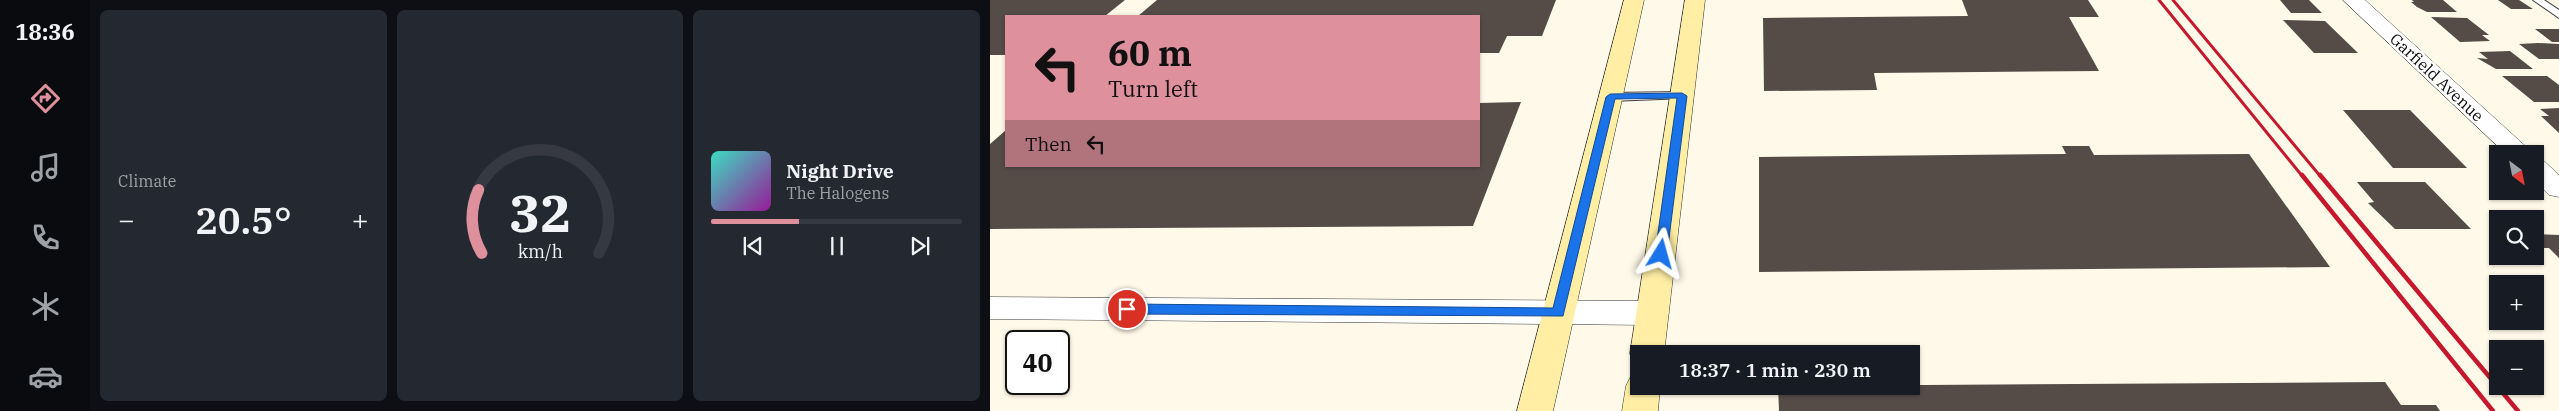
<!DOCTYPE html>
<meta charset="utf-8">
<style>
:root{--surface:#171b24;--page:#242831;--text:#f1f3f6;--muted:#9ea1a6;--line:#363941;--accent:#de909c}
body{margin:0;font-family:"IBM Plex Serif",serif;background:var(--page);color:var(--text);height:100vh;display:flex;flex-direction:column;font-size:19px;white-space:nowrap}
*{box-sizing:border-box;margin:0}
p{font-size:16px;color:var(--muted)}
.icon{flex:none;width:28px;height:28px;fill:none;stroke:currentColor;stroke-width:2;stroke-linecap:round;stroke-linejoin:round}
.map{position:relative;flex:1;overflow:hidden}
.drawer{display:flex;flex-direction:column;gap:10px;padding:10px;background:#0d0f14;width:900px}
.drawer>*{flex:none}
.guide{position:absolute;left:15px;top:15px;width:475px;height:152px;border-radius:0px;box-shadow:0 1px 4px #0004;background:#de909c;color:#111;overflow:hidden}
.needle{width:32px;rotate:148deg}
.buttons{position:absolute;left:1499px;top:145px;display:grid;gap:10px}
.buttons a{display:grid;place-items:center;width:55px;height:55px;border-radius:0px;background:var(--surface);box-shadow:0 1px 4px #0004;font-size:25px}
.speed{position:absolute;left:15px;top:330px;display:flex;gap:10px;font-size:25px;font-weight:700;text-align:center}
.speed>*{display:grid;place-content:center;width:65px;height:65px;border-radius:50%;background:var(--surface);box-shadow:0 1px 4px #0004;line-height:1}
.speed .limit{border:2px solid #111;border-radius:8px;background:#fff;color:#111}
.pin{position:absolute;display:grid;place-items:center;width:42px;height:42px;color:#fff;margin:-21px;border:2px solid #fff;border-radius:50%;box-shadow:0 1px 5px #0007}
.me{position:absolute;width:55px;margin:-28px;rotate:8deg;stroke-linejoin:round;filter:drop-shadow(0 0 4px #0008)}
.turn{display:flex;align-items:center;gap:18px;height:105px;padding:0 20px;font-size:22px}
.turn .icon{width:65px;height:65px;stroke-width:2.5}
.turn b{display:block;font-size:35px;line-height:42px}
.then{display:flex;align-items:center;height:48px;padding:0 20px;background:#0003;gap:10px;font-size:19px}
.big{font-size:38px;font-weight:600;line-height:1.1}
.drawer .tile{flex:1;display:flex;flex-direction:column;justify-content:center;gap:8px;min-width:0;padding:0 18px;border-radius:8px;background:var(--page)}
.drawer .dial{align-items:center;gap:0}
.dial svg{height:130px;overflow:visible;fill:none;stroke:var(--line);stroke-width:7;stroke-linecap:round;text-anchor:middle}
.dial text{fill:var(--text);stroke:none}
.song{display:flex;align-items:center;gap:15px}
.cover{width:60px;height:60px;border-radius:8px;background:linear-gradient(135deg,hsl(170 70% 55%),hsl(300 70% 35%))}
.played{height:5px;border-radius:2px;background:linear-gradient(90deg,var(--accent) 35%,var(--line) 35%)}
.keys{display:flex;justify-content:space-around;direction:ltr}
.heat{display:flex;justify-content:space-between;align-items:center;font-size:28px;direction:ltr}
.drawer .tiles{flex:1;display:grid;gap:10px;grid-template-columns:repeat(3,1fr)}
.trip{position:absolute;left:640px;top:345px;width:290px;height:50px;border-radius:0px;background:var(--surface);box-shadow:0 1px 4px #0004;font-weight:600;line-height:50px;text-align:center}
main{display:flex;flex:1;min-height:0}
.tab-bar{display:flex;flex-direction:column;width:90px;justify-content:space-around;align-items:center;background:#090b0e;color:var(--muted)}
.tab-bar .icon{width:35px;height:35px}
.tab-bar .on{color:var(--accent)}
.tab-bar b{font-size:22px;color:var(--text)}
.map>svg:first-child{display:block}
.building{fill:#554b47}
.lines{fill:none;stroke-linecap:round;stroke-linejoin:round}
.lane-casing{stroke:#3e3e3e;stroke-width:2}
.street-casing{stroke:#3e3e3e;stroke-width:1}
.secondary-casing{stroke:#2d2d2d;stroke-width:1}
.lane{fill:#fff;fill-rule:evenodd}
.street{fill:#fff;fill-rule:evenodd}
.secondary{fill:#ffeea4;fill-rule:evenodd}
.rail-far1{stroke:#c6182d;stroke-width:3}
.rail{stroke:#c6182d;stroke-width:4.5}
.route{fill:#1a73e8;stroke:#114b97}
.labels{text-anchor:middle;stroke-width:5;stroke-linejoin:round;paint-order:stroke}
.street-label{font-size:16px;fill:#0b0b0b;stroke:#fff}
</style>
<main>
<nav class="tab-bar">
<b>18:36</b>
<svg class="icon on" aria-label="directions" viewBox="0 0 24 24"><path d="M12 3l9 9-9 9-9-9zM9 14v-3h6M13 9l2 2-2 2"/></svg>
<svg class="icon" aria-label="music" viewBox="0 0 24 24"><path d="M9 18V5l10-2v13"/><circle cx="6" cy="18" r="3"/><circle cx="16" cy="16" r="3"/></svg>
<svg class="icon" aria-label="phone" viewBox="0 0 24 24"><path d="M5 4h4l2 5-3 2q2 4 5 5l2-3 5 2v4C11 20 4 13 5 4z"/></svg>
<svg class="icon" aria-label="climate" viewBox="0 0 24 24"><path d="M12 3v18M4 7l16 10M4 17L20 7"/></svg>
<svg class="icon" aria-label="car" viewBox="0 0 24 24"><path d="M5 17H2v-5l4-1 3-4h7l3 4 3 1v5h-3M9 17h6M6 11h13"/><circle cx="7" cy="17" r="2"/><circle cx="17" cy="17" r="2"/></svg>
</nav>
<section class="drawer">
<div class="tiles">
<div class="tile"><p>Climate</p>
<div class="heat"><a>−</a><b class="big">20.5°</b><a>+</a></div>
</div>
<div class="tile dial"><svg viewBox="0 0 100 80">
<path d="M14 69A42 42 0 1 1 86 69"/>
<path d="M14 69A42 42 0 0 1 12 30" stroke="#de909c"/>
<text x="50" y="56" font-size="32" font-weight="700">32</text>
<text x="50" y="72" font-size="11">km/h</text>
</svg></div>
<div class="tile">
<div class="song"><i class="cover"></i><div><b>Night Drive</b><p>The Halogens</p></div></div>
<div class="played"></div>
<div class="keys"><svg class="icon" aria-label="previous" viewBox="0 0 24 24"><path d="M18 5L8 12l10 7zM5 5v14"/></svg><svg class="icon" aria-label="pause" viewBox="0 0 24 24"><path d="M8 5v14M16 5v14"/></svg><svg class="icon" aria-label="next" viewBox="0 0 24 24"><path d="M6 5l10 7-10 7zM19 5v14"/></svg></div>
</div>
</div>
</section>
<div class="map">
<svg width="1569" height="411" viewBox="0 0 1569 411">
<rect width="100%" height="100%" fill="#fff9e9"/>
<path class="building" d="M0,0H135L115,16H16V55H0Z
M167,0H566L552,36H517L509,53H489V16H148Z
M972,0H1098L1109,17H1079L1109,71L884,73L887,90L774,91L773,18L978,16Z
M1290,0H1319L1332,13H1301Z
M1422,0H1453L1467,12H1437L1427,7L1421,2H1424Z
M1508,0H1529L1543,9H1521Z
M1441,17L1477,18L1499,35H1492L1500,41L1470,42Z
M1293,20L1335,21L1368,53H1324Z
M1545,29H1569V42H1562Z
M1548,43L1569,44V59H1549L1529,44Z
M1520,51L1543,69H1506L1487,58L1498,59L1489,52Z
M1512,76H1557L1569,85V102H1544Z
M531,102L483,226L0,229V144L16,130V166H489V103Z
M1569,108V133L1551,116H1559L1550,109Z
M1353,110H1420L1477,168H1403Z
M1072,146H1099L1104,155L1259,154L1340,267L769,272V157L1076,154Z
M1367,182H1435L1481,229H1405L1378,203L1384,202Z
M1545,234L1569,235V258L1559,248H1545Z
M1395,382L1411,405H1446L1450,411H789L788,386Z"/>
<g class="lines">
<defs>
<path id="lane" d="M1543,0H1554L1569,10V18Z
M692,92L698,96L696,98L620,101L614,97L620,93Z"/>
<path id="street" d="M1353,0H1375L1544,154H1516Z
M1545,159L1554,161L1569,175V197L1559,195L1545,181Z
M0,297L663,301L674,305L679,313L674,321L663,325L0,319Z"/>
<path id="secondary" d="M634,0H654L563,411H527Z
M695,0H715L674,354H649V364L645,363L640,354Z
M649,374V386H670L668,411H632L636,386L641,376Z"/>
</defs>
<use href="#lane" class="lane-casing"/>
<use href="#street" class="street-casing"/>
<use href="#secondary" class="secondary-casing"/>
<use href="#lane" class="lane"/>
<use href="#street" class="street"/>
<use href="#secondary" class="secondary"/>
<path class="rail-far1" d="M1169,0L1313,177
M1183,0L1331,177"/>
<path class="rail" d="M1312,175L1503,411
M1330,175L1528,411"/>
</g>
<path class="route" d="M692,93L697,96L677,254L671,258L665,254L687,98L625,99L573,316L137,314L131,309L137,304L563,308L616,97L620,94Z"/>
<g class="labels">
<g class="street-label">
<text transform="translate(1447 77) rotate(43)" y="6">Garfield Avenue</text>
</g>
</g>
</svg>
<div class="buttons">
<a><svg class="needle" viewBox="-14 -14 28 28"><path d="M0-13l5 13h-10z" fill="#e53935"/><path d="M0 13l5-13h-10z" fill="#9ea1a6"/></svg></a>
<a><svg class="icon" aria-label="search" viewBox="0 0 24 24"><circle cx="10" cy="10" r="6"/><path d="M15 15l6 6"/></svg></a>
<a>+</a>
<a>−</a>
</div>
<div class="speed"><div class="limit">40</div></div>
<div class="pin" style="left:137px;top:309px;background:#d93025"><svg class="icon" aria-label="arrive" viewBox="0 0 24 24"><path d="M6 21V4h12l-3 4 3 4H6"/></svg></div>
<svg class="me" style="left:671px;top:254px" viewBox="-20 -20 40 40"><path d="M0-17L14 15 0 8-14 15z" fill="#1a73e8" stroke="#fff" stroke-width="4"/></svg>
<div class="trip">18:37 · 1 min · 230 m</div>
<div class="guide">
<div class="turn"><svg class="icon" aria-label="left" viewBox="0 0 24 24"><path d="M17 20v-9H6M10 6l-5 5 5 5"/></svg><div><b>60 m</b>Turn left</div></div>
<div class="then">Then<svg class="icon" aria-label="left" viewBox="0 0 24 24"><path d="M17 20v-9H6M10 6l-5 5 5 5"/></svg></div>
</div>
</div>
</main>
